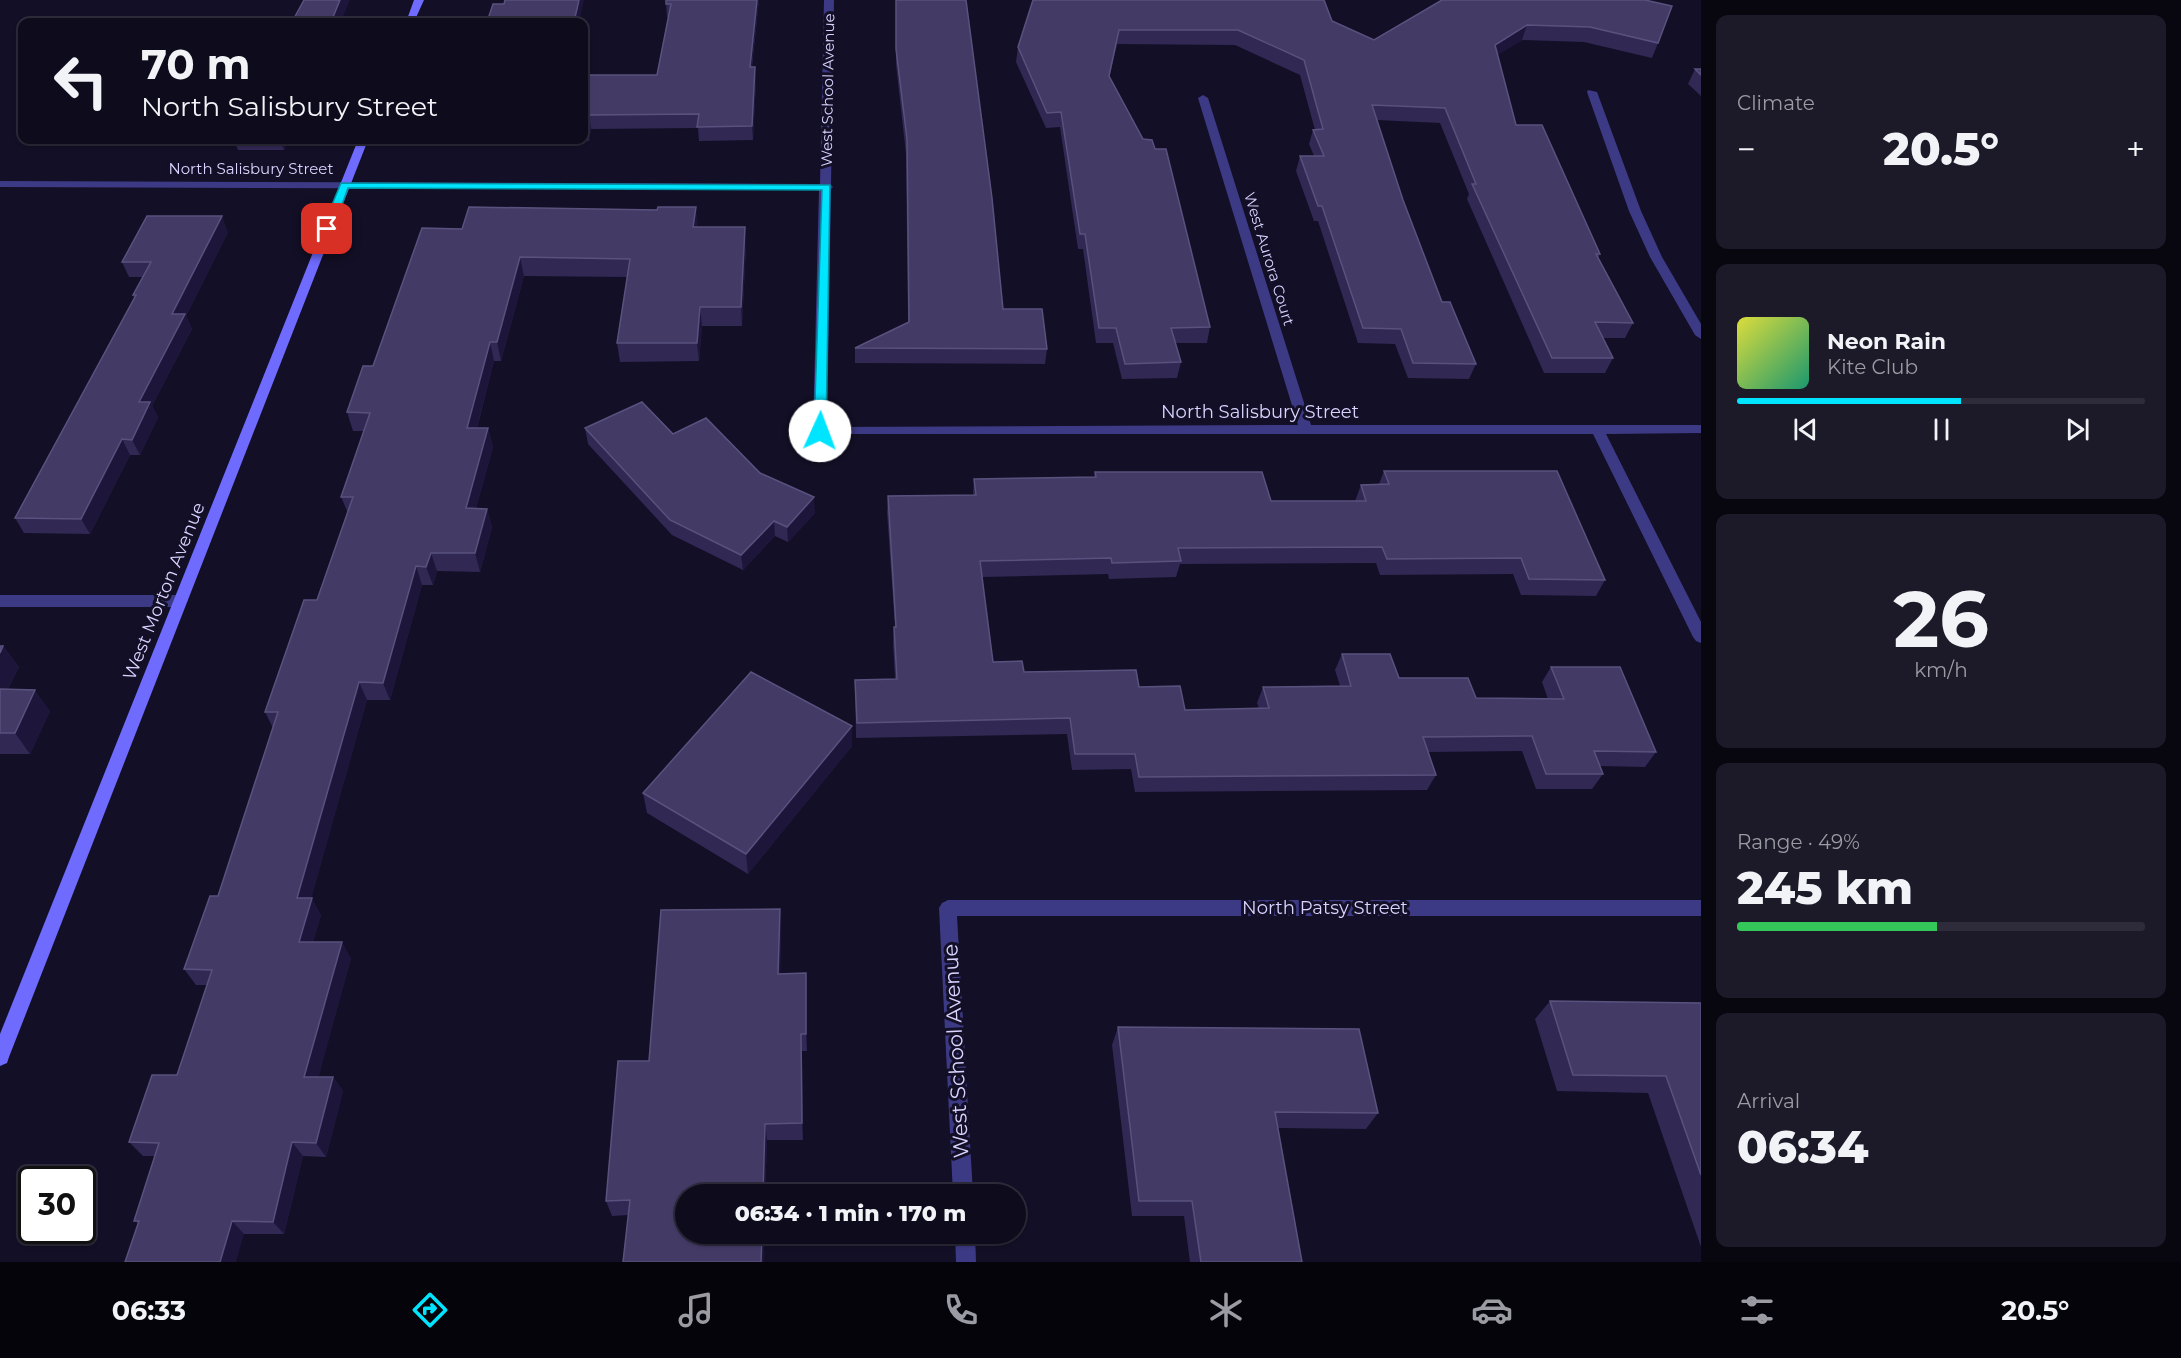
<!DOCTYPE html>
<meta charset="utf-8">
<style>
:root{--surface:#0e0b1c;--page:#1c1929;--text:#f1f3f6;--muted:#9b9ba3;--line:#2e2b3b;--accent:#00e5ff}
body{margin:0;font-family:Montserrat,sans-serif;background:var(--page);color:var(--text);height:100vh;display:flex;flex-direction:column;font-size:22px;white-space:nowrap}
*{box-sizing:border-box;margin:0}
p{font-size:20px;color:var(--muted)}
.icon{flex:none;width:33px;height:33px;fill:none;stroke:currentColor;stroke-width:2;stroke-linecap:round;stroke-linejoin:round}
.map{position:relative;flex:1;overflow:hidden}
.side{display:flex;flex-direction:column;gap:15px;padding:15px;background:#08060f;width:480px}
.side>*{flex:none}
.guide{position:absolute;left:18px;top:18px;width:570px;height:126px;border-radius:12px;box-shadow:0 2px 4px #0004,0 0 0 2px var(--line);background:#0e0b1c;color:var(--text);overflow:hidden}
.speed{position:absolute;left:18px;top:1166px;display:flex;gap:12px;font-size:30px;font-weight:700;text-align:center}
.speed>*{display:grid;place-content:center;width:78px;height:78px;border-radius:50%;background:var(--surface);box-shadow:0 2px 4px #0004,0 0 0 2px var(--line);line-height:1}
.speed .limit{border:3px solid #111;border-radius:9px;background:#fff;color:#111}
.pin{position:absolute;display:grid;place-items:center;width:51px;height:51px;color:#fff;margin:-26px;border-radius:12px;box-shadow:0 3px 9px #0006}
.me{position:absolute;width:66px;margin:-33px;rotate:2deg;stroke-linejoin:round;filter:drop-shadow(0 0 4px #0008)}
.turn{display:flex;align-items:center;gap:21px;height:126px;padding:0 24px;font-size:27px}
.turn .icon{width:78px;height:78px;stroke-width:2.5}
.turn b{display:block;font-size:42px;line-height:51px}
.big{font-size:45px;font-weight:800;line-height:1.1}
.side .tile{flex:1;display:flex;flex-direction:column;justify-content:center;gap:9px;min-width:0;padding:0 21px;border-radius:12px;background:var(--page)}
.side .dial{align-items:center;gap:0}
.dial b{font-size:78px;line-height:1}
.song{display:flex;align-items:center;gap:18px}
.cover{width:72px;height:72px;border-radius:9px;background:linear-gradient(135deg,hsl(60 70% 55%),hsl(160 70% 35%))}
.played{height:6px;border-radius:3px;background:linear-gradient(90deg,var(--accent) 55%,var(--line) 55%)}
.keys{display:flex;justify-content:space-around;direction:ltr}
.heat{display:flex;justify-content:space-between;align-items:center;font-size:33px;direction:ltr}
.charge{height:9px;border-radius:4px;background:linear-gradient(90deg,#34c759 49%,var(--line) 0)}
.trip{position:absolute;left:675px;top:1184px;width:351px;height:60px;border-radius:30px;background:var(--surface);box-shadow:0 2px 4px #0004,0 0 0 2px var(--line);font-weight:800;line-height:60px;text-align:center}
.tab-bar{display:flex;height:96px;justify-content:space-around;align-items:center;background:#06040b;color:var(--muted)}
.tab-bar .icon{width:42px;height:42px}
.tab-bar .on{color:var(--accent)}
.tab-bar b{font-size:27px;color:var(--text)}
main{display:flex;flex:1;min-height:0}
.map>svg:first-child{display:block}
.lines{fill:none;stroke-linecap:round;stroke-linejoin:round}
.minor{fill:#3d3a85;fill-rule:evenodd}
.secondary{fill:#6f6bff;fill-rule:evenodd}
.wall{fill:#312854}
.shaded-wall{fill:#1d163a}
.building{fill:#433a66;stroke:#5a527e;stroke-width:1.5}
.route{fill:#00e5ff;stroke:#0095a6;stroke-width:1.5}
.labels{text-anchor:middle;stroke-width:6;stroke-linejoin:round;paint-order:stroke}
.far-street-label{font-size:15px;fill:#d9d4ff;stroke:#130f26}
.street-label{font-size:18px;fill:#d9d4ff;stroke:#130f26}
.near-street-label{font-size:21px;fill:#d9d4ff;stroke:#130f26}
</style>
<main>
<div class="map">
<svg width="1701" height="1262" viewBox="0 0 1701 1262">
<rect width="100%" height="100%" fill="#130f26"/>
<g class="lines">
<path class="minor" d="M824,0H834L831,185L833,187L831,189L827,427L1298,425L1198,98L1203,95L1208,98L1311,425H1701V433L1606,434L1701,622V643L1696,641L1693,637L1593,434H815L813,431L819,190L0,187V181L820,184Z
M1588,90L1597,92L1641,211L1662,257L1701,324V339L1695,335L1650,257L1629,211L1587,92Z
M0,595H181L188,601L181,607H0Z
M948,900H1701V916H957L973,1194H953L939,908L942,903Z
M955,1233H975L976,1262H956Z"/>
<path class="secondary" d="M414,0H424L414,22H406Z
M358,140H368L9,1057L7,1063L0,1066V1034Z"/>
</g>
<path class="wall" d="M666,0H759L752,67L756,81L753,140L699,141L698,128L591,129L589,141H502L501,140H584V75H657L668,17H667L666,4Z
M896,0L1003,309L1047,349L1045,364L855,363V348L908,322L906,154L896,64Z
M1033,0L1332,21L1374,40L1645,0L1658,43L1652,58L1584,42L1522,40L1497,55L1516,125L1600,254L1598,258L1633,323L1625,338H1603L1613,358L1605,373H1544L1467,199L1469,194L1440,123L1377,120L1403,200L1442,302L1476,364L1469,379L1408,378L1395,344L1358,343L1318,221H1314L1296,171L1300,156H1314L1309,144L1313,130H1315L1300,75L1235,45L1117,44L1109,77L1143,139L1155,149L1210,327L1207,343H1175L1181,362L1177,378L1122,379L1113,343H1096L1083,249H1078L1060,127L1046,128L1016,62L1018,47Z
M1695,69H1701V96L1688,84Z
M234,140H289L284,150H238Z
M698,226V227L746,246L742,326H702L699,361L620,362L617,343L627,277L524,276L501,361H494L477,428H488L493,447L476,508L487,509L492,527L480,572L437,571L433,585H422L390,700H367L311,898L321,915L313,942L351,958L318,1077H333L343,1091L326,1157L303,1156L284,1234H244L138,1223L134,1221L155,1156H143L129,1142L177,1075L207,985H196L184,969L218,896L273,728L265,712L317,600L348,513L341,497L364,431H353L347,412L373,366L462,229Z
M228,232L186,316L192,329L152,406L158,417L140,455H130L90,534L24,533L15,518L134,298L133,295L143,277H129L122,262Z
M585,428L673,434L760,473L815,513L788,542L775,536L743,570L672,535L588,444Z
M1384,471L1605,580L1596,596L1521,595L1513,574L1380,575L1376,563L1180,564L1176,577L1109,579L1108,574L982,577L993,662L1024,672L1139,687L1185,710L1259,708L1257,703L1263,687L1340,686L1335,670L1342,654L1399,678L1476,698L1548,699L1542,682L1551,667L1656,752L1645,767L1600,766L1603,774L1592,789H1536L1522,751L1428,752L1436,775L1427,790L1135,792L1131,769L1072,770L1067,734L856,738L855,680L895,679L893,643L894,627H895L887,512L888,496L973,495L974,479L1094,477L1095,472L1271,501H1355L1361,485L1379,484Z
M0,646H3L19,667L8,689L50,711L30,754H0Z
M852,726V746L748,874L647,813L643,793Z
M781,928L780,974L806,973L807,991V1051H802L803,1140H767L765,1194H686L628,1215L612,1216L606,1201L649,1061Z
M1550,1001L1701,1003V1247L1648,1093L1557,1091L1535,1019Z
M1118,1027L1378,1113L1366,1129L1278,1128L1302,1262H1190L1184,1216H1132L1112,1045Z"/>
<path class="shaded-wall" d="M340,0H350L341,22H331Z
M579,0H584L579,22H574Z
M757,0H759L750,81V67Z
M1527,25L1522,40L1490,60L1495,45Z
M1119,30L1117,44L1106,91L1109,76Z
M755,67L756,81L753,140L752,126Z
M589,115L591,129L589,141L586,126Z
M280,140H289L284,150Z
M696,207L698,226L695,246L693,227Z
M222,216L228,232L186,316L192,329L152,406L158,417L140,455L132,440L139,402L172,314Z
M745,227L746,246L742,326L741,307Z
M520,257L524,276L501,361L497,342Z
M700,307L702,326L699,361L697,343Z
M490,342L494,361L472,446L467,428Z
M488,428L493,447L471,527L466,508Z
M122,439L130,455L90,534L81,519Z
M814,497L815,513L788,542L787,527Z
M487,509L492,527L480,572L475,553Z
M774,521L775,536L743,570L741,555Z
M431,553L437,571L433,585L426,567Z
M416,566L422,585L390,700L383,683Z
M3,646L19,667L0,705V653Z
M359,682L367,700L307,914L297,898Z
M35,690L50,711L30,754L15,733Z
M852,726V746L748,874L746,854Z
M312,898L321,915L309,957L299,942Z
M780,909L781,928L780,992L778,974Z
M342,942L351,958L315,1091L304,1077Z
M806,973L807,991V1051L806,1034Z
M801,1034L802,1051L803,1140L802,1123Z
M333,1077L343,1091L326,1157L316,1143Z
M765,1124L767,1140L765,1194H763Z
M292,1142L303,1156L284,1234L273,1222Z
M232,1221L244,1234L236,1262H220Z
M762,1233H764V1262H761Z"/>
<path class="building" d="M304,0H340L331,22H292Z
M505,0H579L574,22H487L493,4H504Z
M666,0H757L750,67H755L752,126L697,127L699,114L589,115L586,126H584V75H657L671,4H666Z
M896,0H966L992,198L1003,309H1042L1047,349L855,348L909,322L907,139L896,49Z
M1033,0H1324L1332,21L1374,40L1442,0H1645L1672,6L1658,43L1590,27L1527,25L1495,45L1516,125H1542L1600,254H1596L1633,323L1595,322L1613,358H1552L1472,184H1476L1445,108L1372,105L1403,200L1442,302H1450L1476,364L1413,363L1401,329L1363,328L1322,206H1318L1300,156H1324L1313,130L1323,129L1304,60L1238,30H1119L1109,76L1143,139L1152,140L1155,149H1166L1210,327L1171,328L1181,362L1125,364L1116,328H1099L1085,234H1080L1061,112L1047,113L1018,47Z
M1695,69H1701V75Z
M469,207L657,210L658,207H696L693,227H745L741,307H700L697,343H617L630,259L520,257L497,342H490L467,428H488L466,508L487,509L475,553H431L426,567L416,566L383,683L359,682L297,898H312L299,942H342L304,1077H333L316,1143L292,1142L273,1222L232,1221L220,1262H125L139,1221H134L159,1143L129,1142L152,1075H177L212,970L184,969L210,896H218L278,712H265L304,600H317L353,497H341L370,413L347,412L363,366H373L422,228L462,229Z
M147,216H222L172,314H185L139,402H150L132,440L122,439L81,519L15,518L136,295H133L151,262H122Z
M642,402L673,434L706,418L760,473L814,497L787,527L774,521L741,555L670,520L585,428Z
M1384,471H1557L1605,580L1529,579L1521,558L1387,559L1382,547L1178,548L1181,561L1112,563L1111,558L980,561L993,662L1022,661L1024,672L1136,670L1139,687L1180,686L1185,710L1269,708L1263,687L1351,686L1342,654H1390L1399,678H1468L1476,698L1564,699L1551,667H1620L1656,752L1594,751L1603,774H1546L1532,736L1423,737L1436,775L1139,777L1135,754H1075L1070,718L857,723L855,680L897,679L894,627H896L888,496L976,495L974,479L1096,477L1095,472H1262L1271,501H1366L1361,485L1389,484Z
M0,646H3L0,653Z
M751,672L852,726L746,854L643,793Z
M0,689L35,690L15,733H0Z
M780,909L778,974L806,973V1034H801L802,1123L765,1124L763,1194H686V1233H762L761,1262H623L630,1200L606,1201L618,1061H649L661,910Z
M1550,1001L1701,1003V1175L1666,1076L1573,1075Z
M1118,1027L1359,1029L1378,1113L1275,1112L1302,1262H1201L1192,1201H1139Z"/>
<path class="route" d="M341,183L830,185L826,431L820,435L814,431L822,190L348,188L333,229L324,231L322,229Z"/>
<g class="labels">
<g class="far-street-label">
<text transform="translate(828 90) rotate(-89)" y="5">West School Avenue</text>
<text x="251" y="174">North Salisbury Street</text>
<text transform="translate(1269 259) rotate(73)" y="5">West Aurora Court</text>
</g>
<g class="street-label">
<text x="1260" y="418">North Salisbury Street</text>
<text transform="translate(164 591) rotate(-68)" y="6">West Morton Avenue</text>
<text x="1325" y="914">North Patsy Street</text>
</g>
<g class="near-street-label">
<text transform="translate(956 1051) rotate(-93)" y="7">West School Avenue</text>
</g>
</g>
</svg>
<div class="speed"><div class="limit">30</div></div>
<div class="pin" style="left:327px;top:229px;background:#d93025"><svg class="icon" aria-label="arrive" viewBox="0 0 24 24"><path d="M6 21V4h12l-3 4 3 4H6"/></svg></div>
<svg class="me" style="left:820px;top:431px" viewBox="-20 -20 40 40"><circle r="19" fill="#fff"/><path d="M0-13L10 11 0 6-10 11z" fill="#00e5ff"/></svg>
<div class="trip">06:34 · 1 min · 170 m</div>
<div class="guide">
<div class="turn"><svg class="icon" aria-label="left" viewBox="0 0 24 24"><path d="M17 20v-9H6M10 6l-5 5 5 5"/></svg><div><b>70 m</b>North Salisbury Street</div></div>
</div>
</div>
<section class="side">
<div class="tile"><p>Climate</p>
<div class="heat"><a>−</a><b class="big">20.5°</b><a>+</a></div>
</div>
<div class="tile">
<div class="song"><i class="cover"></i><div><b>Neon Rain</b><p>Kite Club</p></div></div>
<div class="played"></div>
<div class="keys"><svg class="icon" aria-label="previous" viewBox="0 0 24 24"><path d="M18 5L8 12l10 7zM5 5v14"/></svg><svg class="icon" aria-label="pause" viewBox="0 0 24 24"><path d="M8 5v14M16 5v14"/></svg><svg class="icon" aria-label="next" viewBox="0 0 24 24"><path d="M6 5l10 7-10 7zM19 5v14"/></svg></div>
</div>
<div class="tile dial"><b>26</b><p>km/h</p></div>
<div class="tile"><p>Range · 49%</p><b class="big">245 km</b><div class="charge"></div></div>
<div class="tile"><p>Arrival</p><b class="big">06:34</b></div>
</section>
</main>
<nav class="tab-bar">
<b>06:33</b>
<svg class="icon on" aria-label="directions" viewBox="0 0 24 24"><path d="M12 3l9 9-9 9-9-9zM9 14v-3h6M13 9l2 2-2 2"/></svg>
<svg class="icon" aria-label="music" viewBox="0 0 24 24"><path d="M9 18V5l10-2v13"/><circle cx="6" cy="18" r="3"/><circle cx="16" cy="16" r="3"/></svg>
<svg class="icon" aria-label="phone" viewBox="0 0 24 24"><path d="M5 4h4l2 5-3 2q2 4 5 5l2-3 5 2v4C11 20 4 13 5 4z"/></svg>
<svg class="icon" aria-label="climate" viewBox="0 0 24 24"><path d="M12 3v18M4 7l16 10M4 17L20 7"/></svg>
<svg class="icon" aria-label="car" viewBox="0 0 24 24"><path d="M5 17H2v-5l4-1 3-4h7l3 4 3 1v5h-3M9 17h6M6 11h13"/><circle cx="7" cy="17" r="2"/><circle cx="17" cy="17" r="2"/></svg>
<svg class="icon" aria-label="filters" viewBox="0 0 24 24"><path d="M4 7h16M4 17h16"/><circle cx="9" cy="7" r="2"/><circle cx="15" cy="17" r="2"/></svg>
<b>20.5°</b>
</nav>
